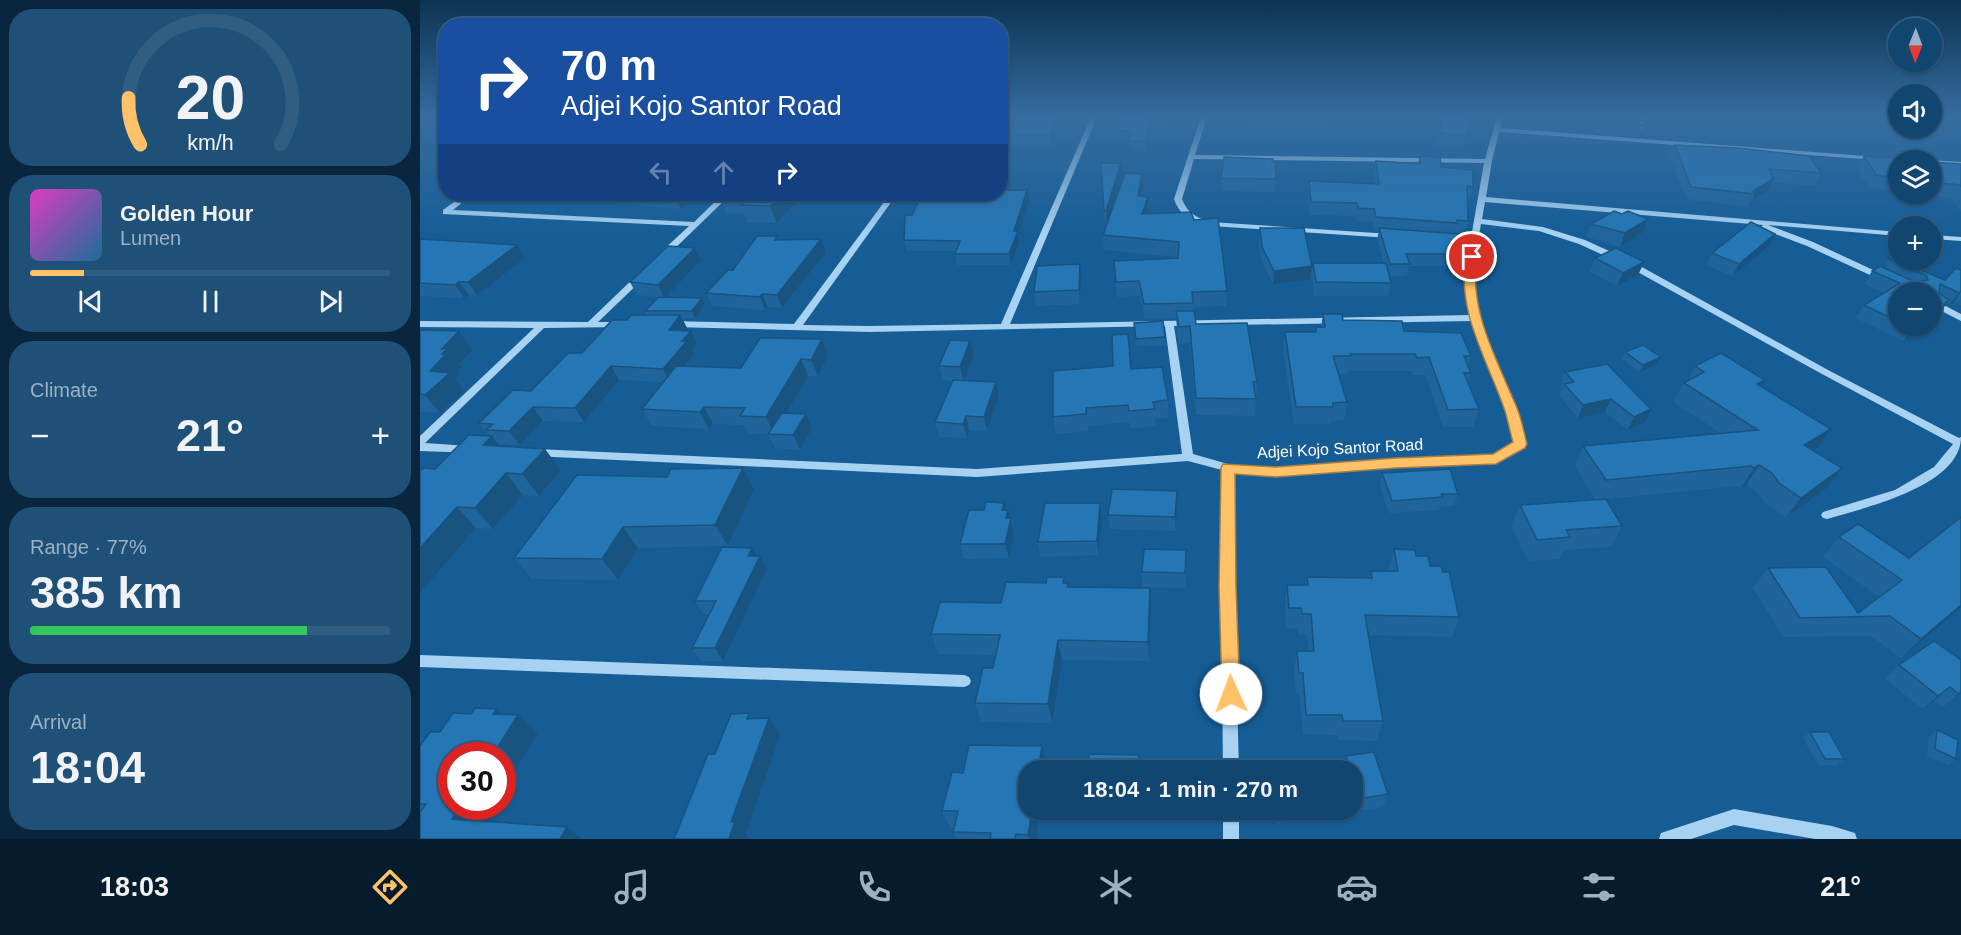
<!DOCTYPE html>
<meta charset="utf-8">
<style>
:root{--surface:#104670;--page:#1e5078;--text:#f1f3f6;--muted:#9cb1c3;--line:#305e83;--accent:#ffc268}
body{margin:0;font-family:Helvetica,sans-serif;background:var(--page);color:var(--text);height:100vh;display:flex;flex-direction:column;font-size:22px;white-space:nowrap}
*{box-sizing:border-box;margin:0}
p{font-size:20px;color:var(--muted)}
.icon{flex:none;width:33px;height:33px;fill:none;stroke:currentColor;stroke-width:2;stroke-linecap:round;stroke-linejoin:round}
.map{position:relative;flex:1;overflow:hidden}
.details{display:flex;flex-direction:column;gap:9px;padding:9px;background:#09263e;width:420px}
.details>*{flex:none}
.guide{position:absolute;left:18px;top:18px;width:570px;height:183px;border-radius:24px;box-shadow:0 2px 4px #0004,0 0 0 2px var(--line);background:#1a4fa0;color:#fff;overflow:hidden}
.needle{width:39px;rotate:181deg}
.tools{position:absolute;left:1468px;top:18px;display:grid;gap:12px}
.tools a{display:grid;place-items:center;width:54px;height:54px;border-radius:50%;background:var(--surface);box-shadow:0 2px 4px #0004,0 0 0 2px var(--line);font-size:30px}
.speed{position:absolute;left:18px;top:742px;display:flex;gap:12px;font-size:30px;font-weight:700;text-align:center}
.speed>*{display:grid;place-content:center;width:78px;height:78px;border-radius:50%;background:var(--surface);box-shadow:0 2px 4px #0004,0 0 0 2px var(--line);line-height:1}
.speed .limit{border:9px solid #d22;background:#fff;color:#111}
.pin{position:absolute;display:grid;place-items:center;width:51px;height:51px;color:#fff;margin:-26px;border:3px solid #fff;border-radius:50%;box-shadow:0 2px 6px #0007}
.me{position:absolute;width:66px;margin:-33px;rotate:358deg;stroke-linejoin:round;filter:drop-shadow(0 0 4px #0008)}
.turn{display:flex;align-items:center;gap:21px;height:126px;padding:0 24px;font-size:27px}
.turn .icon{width:78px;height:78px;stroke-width:2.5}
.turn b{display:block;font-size:42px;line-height:51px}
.lanes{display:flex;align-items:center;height:57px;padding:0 24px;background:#0003;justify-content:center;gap:30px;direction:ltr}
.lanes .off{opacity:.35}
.big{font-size:45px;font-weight:700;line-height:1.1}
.details .widget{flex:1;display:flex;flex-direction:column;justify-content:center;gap:9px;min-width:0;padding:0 21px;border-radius:24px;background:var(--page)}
.details .dial{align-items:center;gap:0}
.dial svg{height:156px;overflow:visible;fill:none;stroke:var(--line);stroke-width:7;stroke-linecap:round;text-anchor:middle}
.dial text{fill:var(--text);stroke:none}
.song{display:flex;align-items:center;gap:18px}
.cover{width:72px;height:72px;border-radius:9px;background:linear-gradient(135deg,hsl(310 70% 55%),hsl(200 70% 35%))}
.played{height:6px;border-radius:3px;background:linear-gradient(90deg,var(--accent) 15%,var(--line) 15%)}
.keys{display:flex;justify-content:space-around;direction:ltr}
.heat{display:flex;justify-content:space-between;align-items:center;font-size:33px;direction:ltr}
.charge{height:9px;border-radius:4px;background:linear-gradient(90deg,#34c759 77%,var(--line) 0)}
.trip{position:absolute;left:598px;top:760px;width:345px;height:60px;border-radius:24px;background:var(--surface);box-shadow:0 2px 4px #0004,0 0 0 2px var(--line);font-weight:700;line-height:60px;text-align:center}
.menu{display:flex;height:96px;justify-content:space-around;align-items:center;background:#061c2d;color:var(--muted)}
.menu .icon{width:42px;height:42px}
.menu .on{color:var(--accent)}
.menu b{font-size:27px;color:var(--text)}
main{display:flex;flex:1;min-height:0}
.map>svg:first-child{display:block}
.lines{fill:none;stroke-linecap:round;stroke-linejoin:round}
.path{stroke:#a7d2f2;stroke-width:2;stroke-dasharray:2 3;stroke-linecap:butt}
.minor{fill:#a7d2f2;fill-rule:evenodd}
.wall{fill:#1f659c}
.shaded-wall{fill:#19537f}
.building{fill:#2476b5;stroke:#19537f;stroke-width:1.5}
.route{fill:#ffc268;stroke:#a67e44;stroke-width:1.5}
.labels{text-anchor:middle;stroke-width:6;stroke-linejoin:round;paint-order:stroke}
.street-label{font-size:16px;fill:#fff;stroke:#165d96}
</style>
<main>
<section class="details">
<div class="widget dial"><svg viewBox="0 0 100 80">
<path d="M14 69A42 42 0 1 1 86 69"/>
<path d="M14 69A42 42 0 0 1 8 45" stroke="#ffc268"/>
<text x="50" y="56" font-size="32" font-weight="700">20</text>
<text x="50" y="72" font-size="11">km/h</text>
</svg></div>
<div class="widget">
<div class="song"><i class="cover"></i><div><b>Golden Hour</b><p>Lumen</p></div></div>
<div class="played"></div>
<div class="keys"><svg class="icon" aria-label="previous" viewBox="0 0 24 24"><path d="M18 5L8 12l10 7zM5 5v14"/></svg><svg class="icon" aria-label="pause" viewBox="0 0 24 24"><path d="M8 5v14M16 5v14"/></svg><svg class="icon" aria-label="next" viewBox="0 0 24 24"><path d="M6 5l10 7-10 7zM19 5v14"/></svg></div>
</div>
<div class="widget"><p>Climate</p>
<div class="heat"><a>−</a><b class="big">21°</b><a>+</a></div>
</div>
<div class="widget"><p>Range · 77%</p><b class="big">385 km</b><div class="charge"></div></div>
<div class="widget"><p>Arrival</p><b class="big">18:04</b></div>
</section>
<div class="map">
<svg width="1541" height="839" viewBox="0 0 1541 839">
<rect width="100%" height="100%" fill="#165d96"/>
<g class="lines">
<path class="path" d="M1222,117V131"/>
<path class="minor" d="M671,117H677L590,324L1050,315L1044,278L1064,163L774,159L762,199C767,213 777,218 791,222L971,234L975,236L971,238L791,226C774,222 760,217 754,199L781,117H787L775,155L1065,159L1077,117H1083L1080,128L1458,157L1460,158L1456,160L1079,132L1072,161L1066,197L1479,232V236L1348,225L1393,242L1466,276V280L1463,281L1387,246L1342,229L1341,227L1343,225L1065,202L1062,219L1123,227L1165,240L1211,261L1408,370L1539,438L1541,437C1541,486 1444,508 1407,519L1403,518L1401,515L1403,512L1475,490L1514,467L1533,444L1402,374L1205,265L1159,244L1119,231L1061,224L1052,278L1060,318L1074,359L1097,411L1105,444L1104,447L1076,463L976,467L856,476L813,472L812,504L819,771H803L800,504L802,470L768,461L557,477L112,456L111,453L116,449L557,469L762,454L745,326L449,332L252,327L247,324L252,321L374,324L470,194H477L383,325L449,326L581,324ZM1051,321L1064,359L1087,411L1094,443L1074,455L976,459L856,468L808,464L773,454L754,326Z
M1509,160H1512L1541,162V166L1512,164V160Z
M45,194H53L33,210L274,222L303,194H311L246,257L243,258L239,255L240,253L269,226L23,214V210Z
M1512,235L1541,237V241L1512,239Z
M221,273L224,274V278L178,322H200L205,325L203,327L124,328L5,443L49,446L54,450L53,453L0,451V436L114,328L0,327V321L168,322L218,274Z
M1512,299L1541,314V321L1512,306Z
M0,655L544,675L549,677L551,681L549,685L544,687L0,667Z
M1314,809L1412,826L1435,833L1437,839H1395L1314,825L1271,839H1239L1241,833L1247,831Z
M803,810H819V839H803Z"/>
</g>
<path class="wall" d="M700,117H750L748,124L731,123L727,151H710L709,141H700L699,131Z
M824,117H904L903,126L824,121Z
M1022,117L1047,136L1044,148L1017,145Z
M639,121L632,147L591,148L589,136Z
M1255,145L1401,173L1394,186L1351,182L1347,191L1331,201L1328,207L1266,199L1250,157Z
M1000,156L1021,167L1053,187L1050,199H1048V221L1045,234H1041L1047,253L1044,265H1027L1026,266H989L987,276H969L971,283L968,296H894L892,276L893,263H964L957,240L959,230H954L952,222L936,221L935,216L890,215L888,194L889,181L956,184L954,173L956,161L998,163Z
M1444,156L1479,160V191L1449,188L1437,169Z
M852,162L856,179L855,192L801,191V178Z
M1512,162L1541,164V212L1531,198L1497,194H1512Z
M681,163L702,176L687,222L722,174L723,188L722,196L728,197V211L727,214L774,220L807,291L806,306L773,307L776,324L837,382L835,416L776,415L770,343L759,344L757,328L756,318L725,319L720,296L697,297L694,261L758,257L684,250L683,235L687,224H685Z
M186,194H278L261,209L190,203Z
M302,194H377L375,196L377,201L357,223L327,222L324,214L306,213L300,196Z
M609,201L598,235L599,242L591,265H537L535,254L536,251H487L484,240L492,215Z
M1171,224L1223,232L1200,247L1166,237Z
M840,228L892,266L890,280L853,284L841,260L839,241Z
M357,236L358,240L406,252L362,308L348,307L345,310L292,306L286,293L313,270Z
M0,239L105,258L57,295H49L44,298L0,296Z
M1349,246L1312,276L1286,265L1292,253Z
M275,248L281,260L245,297L285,305L275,318H262L267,328L265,331H271L277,344L272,351L274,354L265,366L321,368L402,339L408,356L398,376H388L366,413L386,414L392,428L380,450L355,448L348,434H328L324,425L293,424L289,429L232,426L222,409L243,382L199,380L164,422L123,421L100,445L78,444L79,446L141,470L119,496L103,495L73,529L56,528L0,593V471L15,469L69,436L59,423L111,391L207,320L227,315L225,311L238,297L217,295L210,282Z
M1175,258L1224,262L1218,275L1197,286L1170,272Z
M1469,259L1525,280L1541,270V305L1534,302L1529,305L1526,304L1520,313L1479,292V326H1503L1483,341L1436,318L1444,305L1465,293L1444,284L1452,271L1464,268Z
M661,277L660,304L616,306L614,292Z
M903,314L923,320L984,331L1051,356L1048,366L1051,373L1048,383L1059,409L1053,427H1023L1005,375H993L991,371H928V374H918L927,402L924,420L911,421V424H874L863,349L865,332H895L896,327H901Z
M714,323L745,337V345L716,346Z
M0,330L39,331L53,350L39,364L42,367L38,371L40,373L35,379L44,391L20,413L0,412Z
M1205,352L1237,364L1220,372L1202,359Z
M554,355L544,381L576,382L579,396L567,431L549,430L547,438L519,437L515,422L533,381L523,380L519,366Z
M1187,364L1225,422L1208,430L1185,412L1158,418L1139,396L1142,387L1140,385L1145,372Z
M1275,366L1345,380L1341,387L1397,449L1393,451L1407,488L1366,517L1345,503L1338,493L1326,485L1321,488L1318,486L1186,499L1202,526L1191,547L1144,550L1140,559L1108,561L1091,526L1100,505L1175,499L1155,466L1163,446L1301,433L1253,402L1264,383L1268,381Z
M711,369L748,400V418L735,419V426L710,429L709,422L668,426V431L636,434L633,417Z
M323,468L334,489L308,546L218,548L198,580L112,579L94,558L247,477Z
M962,473L1038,494L1034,506L1020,507L1019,510L969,513L960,486Z
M680,503L682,517L678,555L621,557L618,542Z
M757,505L756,531L690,529L688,515Z
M585,510L591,518L594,533L589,558L544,559L540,544Z
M1541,517V608L1481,658L1451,636L1363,637L1333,588L1348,568L1438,613L1459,597L1403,557L1419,537L1489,558Z
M974,549L996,556L1010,566L1023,572L1039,617L1032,637L948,635L963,721L957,741L918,740L917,735L883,734L879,693H876L874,671L877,651H889L887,635H879L878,629L866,628L865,606L867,585H886L887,577L949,578L951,571H968Z
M766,550L765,588L723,587L722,572Z
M337,556L347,569L303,661H281L272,648L290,614H283L275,601Z
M645,583L649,587L731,608L729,661L642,660L632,723L561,722L555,703L573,668L576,655L518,654L511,634L581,603Z
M1514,641L1541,693L1523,707L1514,701L1503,709L1465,679L1479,665Z
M51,714L98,715L118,733L82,791V756L32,807H73L64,821L147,827L162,839H0V746L20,732Z
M1517,730L1536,759L1528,765L1507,756L1509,737Z
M1390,732L1424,759L1417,765H1398L1383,738Z
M622,746L627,765L626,771H609L616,839H537L533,832L534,829H531L522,811L543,773Z
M926,756L968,794L963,807L857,824L854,810H933V771L924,766Z"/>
<path class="shaded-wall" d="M636,117H639V121L632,147L631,135Z
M730,117L731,123L727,151L726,141Z
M701,163L702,176L687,224L686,211Z
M722,174L723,188L719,210L718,196Z
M1353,179L1347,191L1331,201L1335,194L1333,191Z
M607,190L609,201L598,235L599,242L591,265L589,254L594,231Z
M260,194H278L261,209L256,197Z
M363,194H377L375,196L377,201L357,223L350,206Z
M728,197V211L723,229L722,214Z
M1228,219L1223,232L1200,247L1205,233Z
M1355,234L1349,246L1312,276L1319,264Z
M401,239L406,252L362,308L357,295Z
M97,245L105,258L57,295L48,282Z
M275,248L281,260L245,298L238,285Z
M1224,262L1218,275L1197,286L1203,273Z
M660,264L661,277L660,304L659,290Z
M892,266L890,280L853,284L854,271Z
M39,282L49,295L44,298L35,285Z
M1541,291L1534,302L1529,305L1539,293Z
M342,294L348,307L345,310L340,297Z
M282,298L285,305L275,318L272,311Z
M1529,300L1520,313L1512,319V313Z
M260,315L267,328L256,343L249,330Z
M1495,326H1503L1483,341L1492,328Z
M39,331L53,350L39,364L42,367L38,371L40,373L35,379L44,391L20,413L5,395L10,371L22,354V349Z
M271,331L277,344L272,351L274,354L251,383L243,369L262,341Z
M402,339L408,356L398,376L391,360Z
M550,341L554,355L544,381L540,367Z
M1241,357L1237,364L1220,372L1223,365Z
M381,359L388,376L354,434L346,417Z
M191,366L199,380L164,422L155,408Z
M1345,380L1334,400L1337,384Z
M576,382L579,396L567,431L564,417Z
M1191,399L1185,412L1158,418L1163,405Z
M113,407L123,421L100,445L89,431Z
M284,407L293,424L289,429L280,412Z
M1231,409L1225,422L1208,430L1214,417Z
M386,414L392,428L380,450L373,435Z
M546,416L549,430L547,438L543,424Z
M1411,429L1397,449L1370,465L1384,445Z
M72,436L88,457L63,445Z
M125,449L141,470L119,496L102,474Z
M1339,465L1326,485L1321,488L1334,468Z
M323,468L334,489L308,546L295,525Z
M1422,468L1407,488L1366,517L1381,498Z
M86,473L103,495L73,529L55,508Z
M757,491V505L756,531L755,517Z
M584,503L587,516L588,510L594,533L589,558L585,544L582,510Z
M680,503L682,517L678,555L677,541Z
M37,507L56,528L0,593V548Z
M203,527L218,548L198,580L182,559Z
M332,548L338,559L340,556L347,569L303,661L295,648L328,556Z
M730,588L731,608L729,661L728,642Z
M1541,605V608L1481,658L1501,639Z
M638,640L642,660L632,723L628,704Z
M1530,687L1514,701L1503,709L1518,696Z
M1541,692V693L1523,707Z
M77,709L93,724L98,715L118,733L82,791V756H72L73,714Z
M349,718L360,735L326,833L328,837V839H309L311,822Z
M622,746L627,765L626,771H618Z
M719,755L720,771H718Z
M39,807H73L56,835L32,819Z
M612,810H620L616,839H609L608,835Z
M147,827L162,839H140Z"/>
<path class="building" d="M596,117H636L631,135L589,136Z
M700,117H730L726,141H709L711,131H699Z
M1022,117H1049L1047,136L1020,133Z
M1255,145L1318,148L1389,156L1401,173L1349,169L1353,179L1333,191L1335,194L1271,187Z
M1000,156L1020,157L1021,167L1053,170V187L1047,186L1048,221L1037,220L1038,223L956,217L954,209L938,208L937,203L891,202L889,181L959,184L956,161L1000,164Z
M1444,156L1495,160H1479V178L1456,175Z
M804,157L853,159L852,162H855L856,179L801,178Z
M1512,162L1541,164V187L1540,185L1512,182Z
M681,163H701L686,211H684Z
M705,173L722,174L718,196L728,197L722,214L771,212L774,220L798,218L807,291L772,292L773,303L724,304L719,281L696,282L694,261L758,258L759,242L683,235Z
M580,190H607L594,231H598L589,254H535L540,241L484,240L485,215H492L501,197H537L539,194H580Z
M215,194H260L256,197Z
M302,194H363L350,206L321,205L328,198L300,196Z
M1194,211L1202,214L1208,211L1228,219L1205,233L1171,224Z
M1331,222L1355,234L1319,264L1292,253Z
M840,228H884L892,266L854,271L842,247Z
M959,228L1041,234L1047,253L1028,252L1029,254H986L990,264H970Z
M337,236H357L355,240L401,239L357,295L342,294L340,297L286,293L308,270H313Z
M0,239L97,245L48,282H39L35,285L0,283Z
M248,246L275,248L238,285L210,282Z
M1196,248L1224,262L1203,273L1175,258Z
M1471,258L1525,280L1536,268L1541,270V291L1539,293L1520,284L1519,293L1529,300L1512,313V292H1479V322L1444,305L1480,283L1452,271L1460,266L1495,282L1508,280L1506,275L1469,259Z
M893,263H966L971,283L896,282Z
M660,264L659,290L614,292L617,266Z
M239,297L282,298L272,311H225Z
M756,311H774L776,324L827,323L837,382H833L836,399L776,398L770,326L759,327Z
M903,314H922L923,320L982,321L984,331L1041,333L1051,356H1044L1051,373H1044L1059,409L1028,410L1009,357L997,358L995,354H930L931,356H913L927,402L913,403V407H876L865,332H896V327H905Z
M211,315H260L249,330L271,331L262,341H267L243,369L191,366L155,408L113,407L89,431L66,430L73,424L59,423L93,390L111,391L148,353H162L192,320H207Z
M743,321L745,337L716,339L714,323Z
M0,330L39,331L22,349L28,348L22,354H26L10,371L30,373L5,395L0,394Z
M708,334L711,369L742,367L748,400L733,402L735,409L709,411L708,405L666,408V414L633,417V371L693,366L692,335Z
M340,338L402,339L391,360L381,359L346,417L320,416L325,408L284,407L280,412L222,409L256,366L321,368Z
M530,340L550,341L540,367L519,366Z
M1223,345L1241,357L1223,365L1205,352Z
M1301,353L1345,380L1337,384L1411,429L1384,445L1422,468L1381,498L1359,483L1352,473L1339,465L1334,468L1331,466L1186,480L1163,446L1338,430L1264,383L1284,372L1275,366Z
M1187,364L1231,409L1214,417L1191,399L1163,405L1144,384L1154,382L1145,372Z
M533,380L576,382L564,417L546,416L543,424L515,422Z
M362,413L386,414L373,435L348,434Z
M49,435L72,436L63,445L125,449L102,474L86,473L55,508L37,507L0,548V471L3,468L15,469Z
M323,468L295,525L203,527L182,559L94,558L157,475L247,477L251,469Z
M1030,469L1038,494H1021L1023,497L972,501L962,473Z
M692,489L757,491L755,517L688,515Z
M1186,499L1202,526L1146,530L1150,537L1117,540L1100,505Z
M566,502L584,503L582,510H588L586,518H591L585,544H540L549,510H564Z
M625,503H680L677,541L618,542Z
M1541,517V605L1501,639L1470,616L1380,618L1348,568L1406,567L1438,613L1482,580L1419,537L1438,524L1489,558Z
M302,547L332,548L328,556H340L295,648H272L296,601H275Z
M724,549L766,550L765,573L722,572Z
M974,549L995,550L996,556H1008L1010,566H1021L1023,572H1029L1039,617L945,615L963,721H923L922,715H886L883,673H879L877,651H894L891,614H882L881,608H869L867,585H888L887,577L952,578L951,571H978Z
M627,577H644L643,583H648L647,587L730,588L728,642L638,640L628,704L555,703L563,668H573L580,635L511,634L520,602L581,603L586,582L626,583Z
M1514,641L1541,660V692L1539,694L1530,687L1518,696L1479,665Z
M55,708L77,709L73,714L98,715L72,756H32V807H39L32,819L147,827L140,839H0V812L6,804H0V746L10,732H20L33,713L51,714Z
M329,713L327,719L349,718L311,822L315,821L309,839H254L288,754H295L311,714Z
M1517,730L1538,740L1536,759L1515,749Z
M1390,732H1409L1424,759H1405Z
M549,745L622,746L618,771H609V810H612L608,835L596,834L595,839H570L571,833L533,832L538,811H522L532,772L543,773Z
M954,752L968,794L933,800V771H892L929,765L926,756Z
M669,754L719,755L718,771H667Z"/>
<linearGradient id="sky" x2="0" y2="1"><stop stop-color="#0c3352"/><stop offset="0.5" stop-color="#366da0"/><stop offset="1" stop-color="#366da0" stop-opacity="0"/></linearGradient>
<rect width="1541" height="234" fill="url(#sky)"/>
<path class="route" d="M1052,254L1057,257C1048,310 1078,361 1097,408C1102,420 1104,433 1107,444L1105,448L1076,464L976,468L856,477L815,474L816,587L820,694L818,700L811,702L805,700L802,694L799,587L801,468L803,464L856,467L976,458L1073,454L1093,442C1090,432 1088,421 1085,411C1068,361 1036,312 1046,257Z"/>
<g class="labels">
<g class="street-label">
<text transform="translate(920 448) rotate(-3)" y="6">Adjei Kojo Santor Road</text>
</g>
</g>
</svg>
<div class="tools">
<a><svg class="needle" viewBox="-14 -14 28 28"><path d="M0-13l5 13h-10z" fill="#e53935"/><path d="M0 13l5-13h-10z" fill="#9cb1c3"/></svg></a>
<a><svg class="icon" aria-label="sound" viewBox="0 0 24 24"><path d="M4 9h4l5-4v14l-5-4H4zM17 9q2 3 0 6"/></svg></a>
<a><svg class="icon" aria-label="layers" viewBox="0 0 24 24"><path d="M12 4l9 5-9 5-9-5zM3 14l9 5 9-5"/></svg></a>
<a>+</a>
<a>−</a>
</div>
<div class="speed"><div class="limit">30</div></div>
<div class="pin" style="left:1052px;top:257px;background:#d93025"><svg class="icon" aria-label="arrive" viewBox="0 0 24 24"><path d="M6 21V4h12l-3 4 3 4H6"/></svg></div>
<svg class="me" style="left:811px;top:694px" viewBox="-20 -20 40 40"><circle r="19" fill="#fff"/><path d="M0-13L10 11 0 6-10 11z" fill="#ffc268"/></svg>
<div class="trip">18:04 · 1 min · 270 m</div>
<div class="guide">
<div class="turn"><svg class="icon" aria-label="right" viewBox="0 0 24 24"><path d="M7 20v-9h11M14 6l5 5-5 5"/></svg><div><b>70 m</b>Adjei Kojo Santor Road</div></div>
<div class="lanes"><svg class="icon off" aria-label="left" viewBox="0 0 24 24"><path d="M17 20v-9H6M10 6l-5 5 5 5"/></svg><svg class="icon off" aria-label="ahead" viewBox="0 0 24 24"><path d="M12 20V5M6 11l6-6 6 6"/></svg><svg class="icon" aria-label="right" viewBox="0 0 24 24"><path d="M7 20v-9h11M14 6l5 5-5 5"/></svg></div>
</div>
</div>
</main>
<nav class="menu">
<b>18:03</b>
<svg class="icon on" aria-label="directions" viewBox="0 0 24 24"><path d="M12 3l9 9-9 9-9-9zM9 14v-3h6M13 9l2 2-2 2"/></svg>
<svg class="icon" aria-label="music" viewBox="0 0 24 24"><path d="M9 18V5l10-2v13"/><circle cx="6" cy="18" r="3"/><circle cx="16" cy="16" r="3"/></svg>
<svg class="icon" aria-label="phone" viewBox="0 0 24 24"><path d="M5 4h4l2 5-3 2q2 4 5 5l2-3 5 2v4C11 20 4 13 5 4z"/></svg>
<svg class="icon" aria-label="climate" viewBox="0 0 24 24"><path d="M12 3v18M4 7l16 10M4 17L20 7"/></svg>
<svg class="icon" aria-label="car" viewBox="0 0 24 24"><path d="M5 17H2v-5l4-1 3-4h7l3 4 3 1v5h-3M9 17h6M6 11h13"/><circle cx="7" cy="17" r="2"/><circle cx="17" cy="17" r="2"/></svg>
<svg class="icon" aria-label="filters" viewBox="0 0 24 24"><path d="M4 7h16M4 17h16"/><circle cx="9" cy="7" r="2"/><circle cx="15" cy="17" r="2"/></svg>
<b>21°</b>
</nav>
